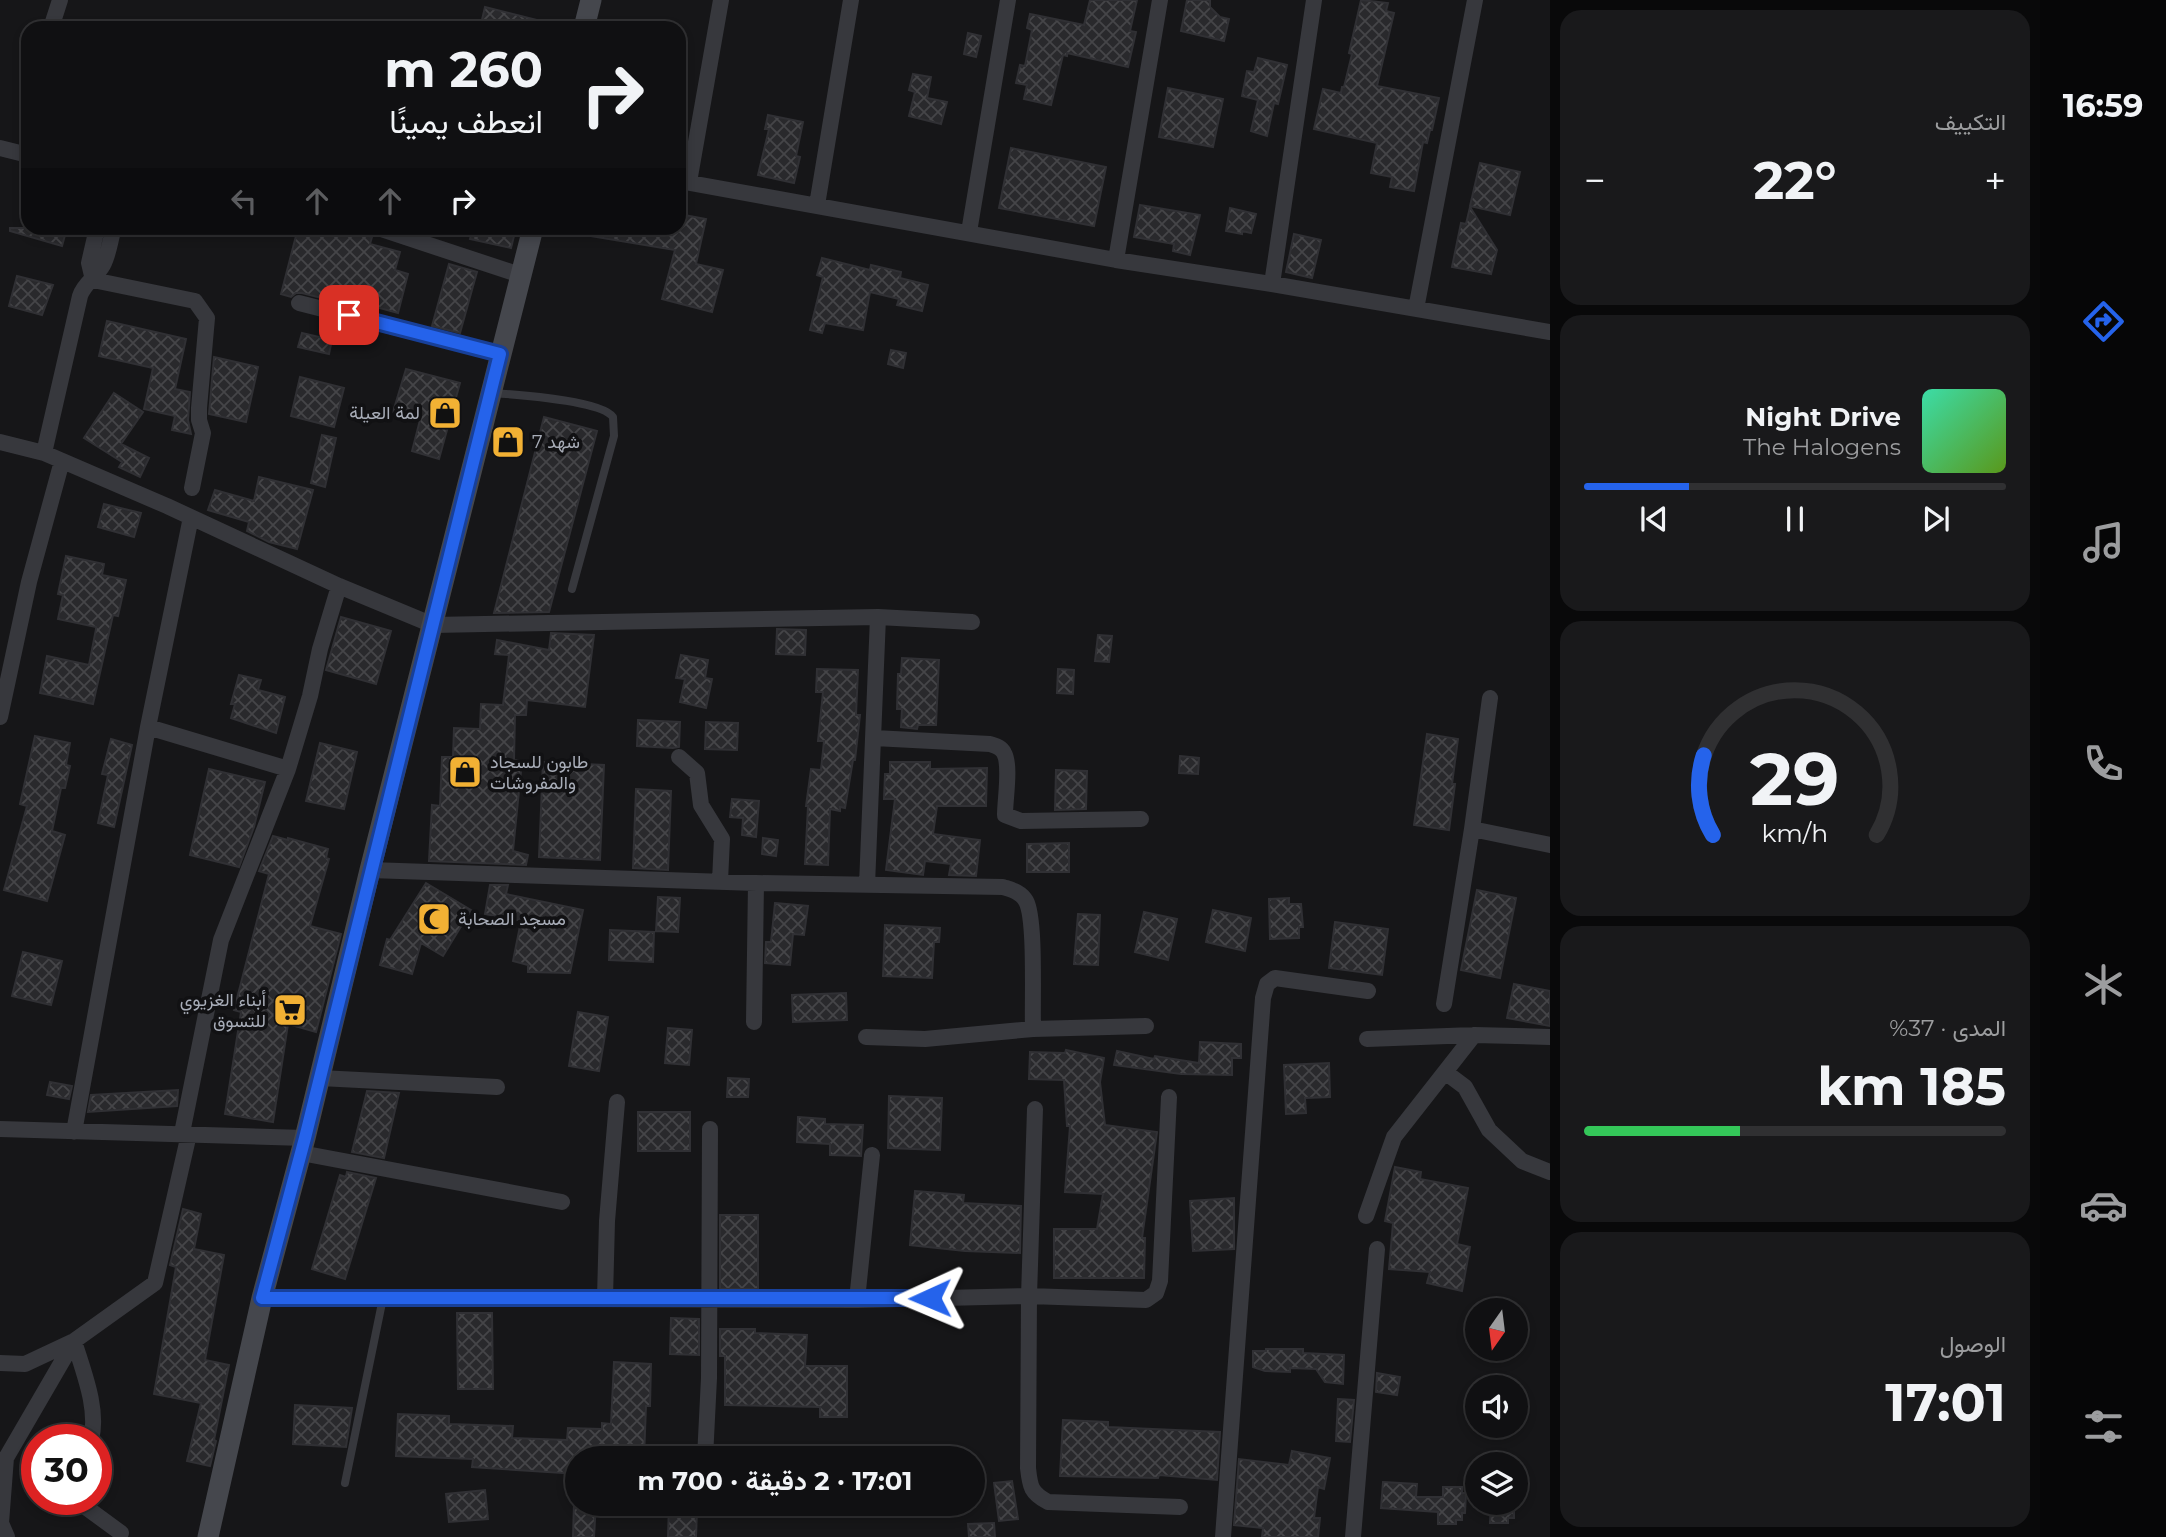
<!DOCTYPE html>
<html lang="ar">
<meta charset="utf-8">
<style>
:root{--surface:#101012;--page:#19191b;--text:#f1f3f6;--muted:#9c9d9f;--line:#303032;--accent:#2563eb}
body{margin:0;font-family:Montserrat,Vazirmatn,sans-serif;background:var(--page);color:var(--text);direction:rtl;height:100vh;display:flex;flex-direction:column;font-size:26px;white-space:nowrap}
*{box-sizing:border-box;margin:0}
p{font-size:23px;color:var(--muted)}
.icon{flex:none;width:38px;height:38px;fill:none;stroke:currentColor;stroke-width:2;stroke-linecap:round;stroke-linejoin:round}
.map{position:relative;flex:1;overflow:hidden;direction:ltr}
.drawer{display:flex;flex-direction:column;gap:10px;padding:10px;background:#09090a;width:490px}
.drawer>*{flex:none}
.banner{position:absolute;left:21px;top:21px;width:665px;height:214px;border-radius:21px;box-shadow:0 4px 10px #0003,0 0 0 2px var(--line);direction:rtl;background:#101012;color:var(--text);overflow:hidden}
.needle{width:46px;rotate:194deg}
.controls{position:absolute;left:1465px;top:1298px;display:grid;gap:14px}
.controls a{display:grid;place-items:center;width:63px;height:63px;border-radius:50%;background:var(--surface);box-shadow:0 4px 10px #0003,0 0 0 2px var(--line);font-size:35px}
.speed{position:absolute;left:21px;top:1424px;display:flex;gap:14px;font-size:35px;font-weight:700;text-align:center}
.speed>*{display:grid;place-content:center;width:91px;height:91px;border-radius:50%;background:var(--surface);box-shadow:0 4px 10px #0003,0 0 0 2px var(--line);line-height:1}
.speed .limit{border:10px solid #d22;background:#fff;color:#111}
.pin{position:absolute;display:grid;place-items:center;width:60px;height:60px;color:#fff;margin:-30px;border-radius:14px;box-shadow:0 4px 10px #0006}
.me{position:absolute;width:77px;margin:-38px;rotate:269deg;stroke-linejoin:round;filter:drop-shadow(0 0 5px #0008)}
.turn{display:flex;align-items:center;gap:24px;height:147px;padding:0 28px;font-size:32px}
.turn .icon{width:91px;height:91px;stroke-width:2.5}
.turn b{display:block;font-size:49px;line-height:60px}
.lanes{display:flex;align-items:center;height:66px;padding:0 28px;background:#0003;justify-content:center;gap:35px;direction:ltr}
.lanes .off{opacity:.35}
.big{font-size:52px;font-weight:700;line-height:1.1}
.drawer .tile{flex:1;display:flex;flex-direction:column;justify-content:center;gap:10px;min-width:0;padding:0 24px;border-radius:21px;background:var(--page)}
.drawer .dial{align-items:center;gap:0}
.dial svg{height:182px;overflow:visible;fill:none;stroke:var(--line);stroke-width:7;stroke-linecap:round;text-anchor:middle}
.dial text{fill:var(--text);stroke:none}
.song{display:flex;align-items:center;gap:21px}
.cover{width:84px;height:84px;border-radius:10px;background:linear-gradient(135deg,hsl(160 70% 55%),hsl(90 70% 35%))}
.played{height:7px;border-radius:4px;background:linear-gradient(90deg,var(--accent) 25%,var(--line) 25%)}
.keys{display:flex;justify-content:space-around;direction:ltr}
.heat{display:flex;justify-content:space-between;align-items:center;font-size:38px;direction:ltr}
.charge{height:10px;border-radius:5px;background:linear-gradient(90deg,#34c759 37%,var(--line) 0)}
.trip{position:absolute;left:565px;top:1446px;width:420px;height:70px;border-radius:35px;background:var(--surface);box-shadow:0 4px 10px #0003,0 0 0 2px var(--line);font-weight:700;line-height:70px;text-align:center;direction:rtl}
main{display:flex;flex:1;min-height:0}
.tab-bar{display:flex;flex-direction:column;width:126px;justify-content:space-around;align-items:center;background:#060607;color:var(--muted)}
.tab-bar .icon{width:49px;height:49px}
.tab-bar .selected{color:var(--accent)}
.tab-bar b{font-size:32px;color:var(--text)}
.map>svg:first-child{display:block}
.building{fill:url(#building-cross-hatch);stroke:#303034;stroke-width:2}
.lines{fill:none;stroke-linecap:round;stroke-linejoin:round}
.lane{stroke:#37383d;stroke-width:8}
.street{stroke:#37383d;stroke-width:16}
.secondary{stroke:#45474d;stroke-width:21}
.route-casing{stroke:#184099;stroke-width:18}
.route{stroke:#2563eb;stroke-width:12}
.labels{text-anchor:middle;stroke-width:7;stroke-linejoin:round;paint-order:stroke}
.poi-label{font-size:18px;fill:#a8adb8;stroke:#111113;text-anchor:start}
</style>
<main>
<nav class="tab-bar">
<b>16:59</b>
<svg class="icon selected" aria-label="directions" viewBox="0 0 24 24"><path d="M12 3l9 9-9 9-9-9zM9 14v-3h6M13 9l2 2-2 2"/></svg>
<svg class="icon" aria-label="music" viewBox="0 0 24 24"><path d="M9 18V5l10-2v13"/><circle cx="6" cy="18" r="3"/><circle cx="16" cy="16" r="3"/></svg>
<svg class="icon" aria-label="phone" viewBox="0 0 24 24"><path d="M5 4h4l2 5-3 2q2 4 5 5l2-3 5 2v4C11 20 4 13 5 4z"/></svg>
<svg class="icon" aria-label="climate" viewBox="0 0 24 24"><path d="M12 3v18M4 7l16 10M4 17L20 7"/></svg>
<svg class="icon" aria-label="car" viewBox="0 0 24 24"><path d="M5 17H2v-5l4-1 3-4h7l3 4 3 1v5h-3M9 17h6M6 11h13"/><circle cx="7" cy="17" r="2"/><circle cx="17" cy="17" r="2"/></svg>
<svg class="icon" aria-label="filters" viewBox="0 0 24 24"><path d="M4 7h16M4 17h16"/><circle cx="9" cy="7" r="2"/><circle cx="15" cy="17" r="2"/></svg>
</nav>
<section class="drawer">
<div class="tile"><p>التكييف</p>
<div class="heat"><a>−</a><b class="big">22°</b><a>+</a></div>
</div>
<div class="tile">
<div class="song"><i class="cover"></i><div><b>Night Drive</b><p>The Halogens</p></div></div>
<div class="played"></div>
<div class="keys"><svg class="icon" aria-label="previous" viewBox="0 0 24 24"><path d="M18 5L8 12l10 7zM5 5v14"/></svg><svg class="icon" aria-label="pause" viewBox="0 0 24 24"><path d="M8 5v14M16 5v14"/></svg><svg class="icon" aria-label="next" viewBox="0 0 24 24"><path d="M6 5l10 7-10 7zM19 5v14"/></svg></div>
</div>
<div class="tile dial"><svg viewBox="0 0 100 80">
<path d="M14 69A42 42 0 1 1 86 69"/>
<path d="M14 69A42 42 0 0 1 10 34" stroke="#2563eb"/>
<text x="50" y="56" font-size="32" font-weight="700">29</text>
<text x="50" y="72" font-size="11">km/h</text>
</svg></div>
<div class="tile"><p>المدى · 37%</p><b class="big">185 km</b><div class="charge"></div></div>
<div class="tile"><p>الوصول</p><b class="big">17:01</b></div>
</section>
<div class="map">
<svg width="1550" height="1537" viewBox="0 0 1550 1537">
<defs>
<pattern id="building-cross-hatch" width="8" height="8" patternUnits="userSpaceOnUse" patternTransform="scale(1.75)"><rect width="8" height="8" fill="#29292c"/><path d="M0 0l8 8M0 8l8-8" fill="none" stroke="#454548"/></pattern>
</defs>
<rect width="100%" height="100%" fill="#161618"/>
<path class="building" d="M1090,0H1137L1130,31L1136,32L1128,67L1067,53V56L1063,55L1051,105L1024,99L1027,85L1016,83L1020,65L1025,66L1032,30L1027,28L1030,14L1084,25Z
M1187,0H1210V7L1220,17L1229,19L1224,41L1181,31Z
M1361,0L1388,3L1386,11L1394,13L1377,86L1439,98L1432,130H1430L1427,143L1423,142L1414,191L1390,187L1392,177L1371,173L1377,143L1314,129L1323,89L1341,93L1342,87H1344L1352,54L1349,53Z
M485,7L549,23V28H480Z
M968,33L981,36L976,57L964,54Z
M1258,58L1287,65L1278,104L1274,103L1267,136L1251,131L1258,100L1242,96L1247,71L1254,72Z
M913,74L931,77L927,98L947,102L941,124L909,116L915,92L909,90Z
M1168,88L1223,99L1213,147L1159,137Z
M768,115L803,122L796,156L800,157L794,183L758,175L769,129H765Z
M1011,148L1106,167L1094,226L999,208Z
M1480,163L1520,172L1510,215L1470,206Z
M1140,205L1200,215L1190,255L1173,251L1174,244L1134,237Z
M1470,207L1497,250L1491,274L1452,267L1461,223L1466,224Z
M1230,208L1256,214L1251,233L1242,231V234L1226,231Z
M679,214L706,219L696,264L723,270L712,312L662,299L675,250L584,235V228H679Z
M10,228H67L62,246L10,231Z
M298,228H338L372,237L370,244L400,252L395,270L408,274L398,313L354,301L353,306L302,293H296L291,297L281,294Z
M473,228H516L511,248L470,239Z
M1294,234L1321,240L1312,278L1286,272Z
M822,258L870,270L871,265L901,272L900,278L928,285L922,311L897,305L899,299L870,292L863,330L825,323L822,333L810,330L823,277L817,275Z
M449,264L477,272L460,333L432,326Z
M17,276L53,285L42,315L9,306Z
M107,321L186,339L175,389L190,392L188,420L191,434L172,430L175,416L144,409L153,368L99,356Z
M302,333L332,340L329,354L298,347Z
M891,350L906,353L903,368L888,364Z
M214,357L258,367L246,422L209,414Z
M406,369L460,383L439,459L412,451L420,420L393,412Z
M300,377L344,388L334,427L291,416Z
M114,393L143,412L121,444L149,458L140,477L119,467L122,462L84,438Z
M544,417L597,431L549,612L494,613Z
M322,435L336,438L325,487L311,483Z
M259,477L313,490L297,549L269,542L247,531L249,522L208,510L215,490L254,501Z
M104,504L141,513L134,537L98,527Z
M66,556L104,564L102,575L126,580L118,616L113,615L93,704L40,693L47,656L89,665L96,629V627L58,619L63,595L58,594Z
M341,617L391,631L376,684L326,670Z
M777,629L806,630L805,655L776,654Z
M551,633L594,635L585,707L527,700L526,715H515L514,760L522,761L513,851L528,855L526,865L429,861L432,805L440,806L442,757H453L454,728L480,729L481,704L503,705L509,655L495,654L497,640L549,650Z
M1098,635L1112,636L1109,662L1095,661Z
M681,655L708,660L705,678L712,679L706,708L680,702L685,679L676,678Z
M902,658L939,660L936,725H918L917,729L901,727L902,709H897L898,674H901Z
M817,669L858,670L856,715H860L855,760H853L845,808L840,807V811L830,809L828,865L805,864L808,806H806L811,769L821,770L824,741H818L823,692H816Z
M1058,669L1074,670L1073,694L1057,693Z
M239,675L261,680L258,690L285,697L276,733L231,718L235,704H231Z
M638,720L680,722L679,747L673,748L637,746Z
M706,722L738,723L737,750L705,749Z
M1427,734L1458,739L1452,784H1455L1449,830L1414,825Z
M35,736L70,743L66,765L70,766L65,788H61L52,831L65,835L47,901L4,890L27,806L20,804Z
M111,739L132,745L114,827L98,823L108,775L102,774Z
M320,743L357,752L344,809L306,801Z
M1180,756L1199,758L1198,774L1179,773Z
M543,762L604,765L600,860L539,857Z
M890,762H930V769L987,768L986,806H937L933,834L980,840L976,876L949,875L951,864L925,861L923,875L886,870L895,799H884L885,774H890Z
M209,769L265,782L254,827L239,867L190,855Z
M1056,770L1087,771L1086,809L1055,810Z
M636,789L671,791L668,870L633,868Z
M732,799L759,801L756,837L742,835L743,818L730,817Z
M273,836L288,840V838L328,849L326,858L329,859L310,926L341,934L316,1032L288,1024L273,1122L225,1114L241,1012L234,1010L269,874L259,871Z
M763,838L778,840L776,856L762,854Z
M1069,843V872H1027V844Z
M426,883L471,910L443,956L421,943L412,974L380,965L387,939L390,940Z
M490,885H508L506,894L583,910L570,973L528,972V965L513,961L521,921L485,914Z
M1477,890L1516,898L1500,978L1461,970Z
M658,897L680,898L678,932L656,931Z
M1289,898V904H1301L1303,927H1299V938L1270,939L1269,899Z
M775,903L808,906L804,935L793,934L790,965L765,963L766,942H771Z
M1213,910L1251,918L1245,951L1206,942Z
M1144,912L1177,919L1168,960L1135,952Z
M1078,914L1100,915L1098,965L1074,964Z
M1335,922L1388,929L1382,975L1329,968Z
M885,925L940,928L939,942H934L932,978L883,976Z
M610,930L654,932L653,962L609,960Z
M23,952L62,961L51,1005L12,996Z
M1514,984L1550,991V1026L1507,1018Z
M846,993L847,1020L793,1022L792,995Z
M578,1012L608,1017L599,1071L569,1066Z
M668,1028L692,1030L689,1065L665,1063Z
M1200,1042L1241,1044V1058H1232V1075L1181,1074L1114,1065L1117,1051L1154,1059L1155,1056L1199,1063Z
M1066,1050L1104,1058L1100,1082L1105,1125L1157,1132L1142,1238H1145L1144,1278H1054V1229H1097L1103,1194L1065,1192L1070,1126H1067L1064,1080L1029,1079L1030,1052L1065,1053Z
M1329,1063L1330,1097L1305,1098L1306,1113L1286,1114L1284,1065Z
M728,1078L749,1079L748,1097H727Z
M50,1082L72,1086L69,1099L47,1095Z
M178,1090L177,1106L88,1112L91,1095Z
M367,1091L399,1093L384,1158L352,1152Z
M889,1096L942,1098L940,1150L888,1148Z
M638,1112H690V1151H638Z
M798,1117L825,1119V1124L863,1125L861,1156L830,1155V1144L797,1142Z
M1395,1167L1421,1172L1420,1179L1468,1188L1457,1244L1470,1247L1462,1291L1427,1283L1430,1272L1389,1269L1393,1223L1385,1221Z
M347,1172L376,1178L345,1279L312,1269L340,1175L346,1177Z
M915,1191L964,1195L963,1203L1021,1206L1020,1253L965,1251L910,1245Z
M1234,1198V1249L1193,1251L1190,1201Z
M183,1209L201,1214L194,1249L224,1255L205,1360L229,1365L214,1440L216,1441L210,1466L187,1461L201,1403L154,1394L176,1267L170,1265Z
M720,1215H758V1289H720Z
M457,1313H492L493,1389H458Z
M671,1318L699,1319V1355L670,1354Z
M720,1329H755V1333L807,1335L805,1366H847V1417H820V1407L725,1405V1356H720Z
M1266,1349H1303V1353L1344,1355L1343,1384L1325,1382L1316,1369L1290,1368V1372L1265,1371L1253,1367V1351H1266Z
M614,1362L651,1364L650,1406H646L644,1458H578V1474L472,1467L473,1459L396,1456L398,1414L449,1416V1424L513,1426L512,1438L567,1440L568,1428L602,1429V1423L611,1424Z
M1377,1373L1400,1377L1397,1395L1376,1392Z
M1338,1399L1354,1400L1350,1442L1336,1441Z
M295,1405L352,1408L346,1447L293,1444Z
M1063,1420L1108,1422V1427L1220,1432L1217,1480L1159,1475L1158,1478L1060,1476Z
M1292,1451L1330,1458L1324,1489L1318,1487L1314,1518H1320L1318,1537H1262L1263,1528L1234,1525L1239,1459L1289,1465Z
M1012,1481L1018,1519L999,1521L994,1483Z
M1383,1482L1417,1484L1416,1497H1443V1487H1462V1493H1466L1465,1513H1462V1520H1456V1524H1438V1512L1381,1508Z
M485,1490L488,1519L449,1522L446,1494Z
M574,1503H596L594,1537H573Z
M669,1503H693V1510L697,1511L696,1537H668Z
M1491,1503H1514V1518H1508V1523H1490Z
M994,1523L995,1537H969L968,1524Z"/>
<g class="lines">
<path class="lane" d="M494,393C517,395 601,400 613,417L614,436L572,589
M345,1483L383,1298"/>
<path class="street" d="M51,28L60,0
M0,148L28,155
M679,181L1116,260L1272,284L1550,332
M689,182L721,0
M817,205L851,0
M97,228L89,263L93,280L195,301L207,318L199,408V420L203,433L192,488
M378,228L520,275
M969,232L1008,0
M1116,260L1160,0
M1272,284L1314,0
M299,303L500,354
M1416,309L1475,0
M0,442L44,453L167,506L339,586L433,625L878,617L972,622
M44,453L80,296C84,283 96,278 103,265C109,254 110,240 114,228
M0,717L29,582L62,461
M148,727L288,769
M874,738L990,744C996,746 1001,747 1004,753C1011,765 1005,799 1005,815L1021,821L1141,819
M679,757L697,773L701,805L722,839L720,881
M1472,829L1490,698
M370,870L756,883L1003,887C1012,890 1021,892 1026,901C1036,919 1032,1003 1033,1029L1146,1026
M867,885L878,617
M1444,1004L1472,829L1550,845
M754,1022L756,883
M866,1037L925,1039L1033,1029
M1367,1039L1474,1035L1550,1037
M1445,1072L1465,1087L1489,1130L1522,1161L1550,1172
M320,1078L497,1087
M1035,1109L1029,1296L1028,1468C1030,1487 1031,1493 1048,1502L1180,1507
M0,1129L305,1138
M74,1132L148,727L191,517
M182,1133L221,940L288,769L310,696L320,649L339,586
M301,1153L562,1202
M1366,1216L1394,1137L1474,1035
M262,1298L857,1300L1029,1296L1146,1300L1156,1293L1160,1281L1169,1097
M605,1298L607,1221L617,1102
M857,1300L872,1155
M0,1363L25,1364L74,1341L155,1283L189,1134
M6,1458L1,1523L7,1537
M705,1458L709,1378L710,1129
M0,1461L6,1458L74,1341C83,1371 99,1409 91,1440
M76,1500L121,1533
M1223,1537L1263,998L1267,984L1275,978L1368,991
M1353,1537L1377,1249"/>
<path class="secondary" d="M584,28L591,0
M208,1537L262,1298L305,1138L370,870L533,228"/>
</g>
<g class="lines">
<defs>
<path id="route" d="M349,315L500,354L305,1138L262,1298H930"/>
</defs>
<use href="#route" class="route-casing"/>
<use href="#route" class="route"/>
</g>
<defs>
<symbol id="shop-square" viewBox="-11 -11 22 22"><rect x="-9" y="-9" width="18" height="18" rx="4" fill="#f2b134" stroke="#111113"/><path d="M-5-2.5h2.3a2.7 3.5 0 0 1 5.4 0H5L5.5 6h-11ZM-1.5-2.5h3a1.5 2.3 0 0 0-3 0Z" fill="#111"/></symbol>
<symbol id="mosque-square" viewBox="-11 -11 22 22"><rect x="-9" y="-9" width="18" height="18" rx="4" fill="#f2b134" stroke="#111113"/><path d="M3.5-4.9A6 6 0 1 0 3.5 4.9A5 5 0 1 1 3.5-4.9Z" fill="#111"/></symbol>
<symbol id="supermarket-square" viewBox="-11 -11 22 22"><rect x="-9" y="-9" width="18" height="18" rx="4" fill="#f2b134" stroke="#111113"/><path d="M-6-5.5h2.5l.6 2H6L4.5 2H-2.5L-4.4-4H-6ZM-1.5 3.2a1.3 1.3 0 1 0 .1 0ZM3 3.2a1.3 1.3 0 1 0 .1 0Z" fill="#111"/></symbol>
</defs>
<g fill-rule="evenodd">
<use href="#shop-square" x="426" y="394" width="38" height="38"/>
<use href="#shop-square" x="489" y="423" width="38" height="38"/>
<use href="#shop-square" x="446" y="753" width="38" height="38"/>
<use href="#mosque-square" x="415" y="900" width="38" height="38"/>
<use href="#supermarket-square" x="271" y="991" width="38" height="38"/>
</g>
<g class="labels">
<g class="poi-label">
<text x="420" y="419" text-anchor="end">لمة العيلة</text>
<text x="532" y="448">شهد 7</text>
<text x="490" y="768">طابون للسجاد<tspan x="490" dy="21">والمفروشات</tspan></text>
<text x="458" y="925">مسجد الصحابة</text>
<text x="266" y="1006" text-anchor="end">أبناء الغزيوي<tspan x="266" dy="21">للتسوق</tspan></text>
</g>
</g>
</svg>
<div class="controls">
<a><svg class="needle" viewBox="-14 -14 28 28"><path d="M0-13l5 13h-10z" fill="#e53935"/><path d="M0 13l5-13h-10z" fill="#9c9d9f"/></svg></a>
<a><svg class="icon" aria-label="sound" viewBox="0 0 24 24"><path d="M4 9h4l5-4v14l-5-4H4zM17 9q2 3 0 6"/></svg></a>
<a><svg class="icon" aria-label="layers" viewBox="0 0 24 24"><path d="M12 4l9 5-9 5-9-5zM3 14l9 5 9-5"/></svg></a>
</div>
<div class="speed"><div class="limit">30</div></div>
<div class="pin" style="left:349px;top:315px;background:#d93025"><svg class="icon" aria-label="arrive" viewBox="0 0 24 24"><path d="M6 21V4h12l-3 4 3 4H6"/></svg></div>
<svg class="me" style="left:930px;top:1298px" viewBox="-20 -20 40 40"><path d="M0-17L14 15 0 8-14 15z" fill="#2563eb" stroke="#fff" stroke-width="4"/></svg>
<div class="trip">17:01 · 2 دقيقة · 700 m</div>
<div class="banner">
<div class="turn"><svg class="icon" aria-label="right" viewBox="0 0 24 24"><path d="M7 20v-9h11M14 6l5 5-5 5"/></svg><div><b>260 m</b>انعطف يمينًا</div></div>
<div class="lanes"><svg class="icon off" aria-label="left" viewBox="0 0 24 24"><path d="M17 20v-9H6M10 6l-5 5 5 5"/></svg><svg class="icon off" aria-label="ahead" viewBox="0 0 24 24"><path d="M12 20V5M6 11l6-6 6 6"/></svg><svg class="icon off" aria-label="ahead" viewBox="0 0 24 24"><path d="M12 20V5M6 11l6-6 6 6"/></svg><svg class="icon" aria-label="right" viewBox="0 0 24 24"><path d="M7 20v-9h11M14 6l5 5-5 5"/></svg></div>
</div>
</div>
</main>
